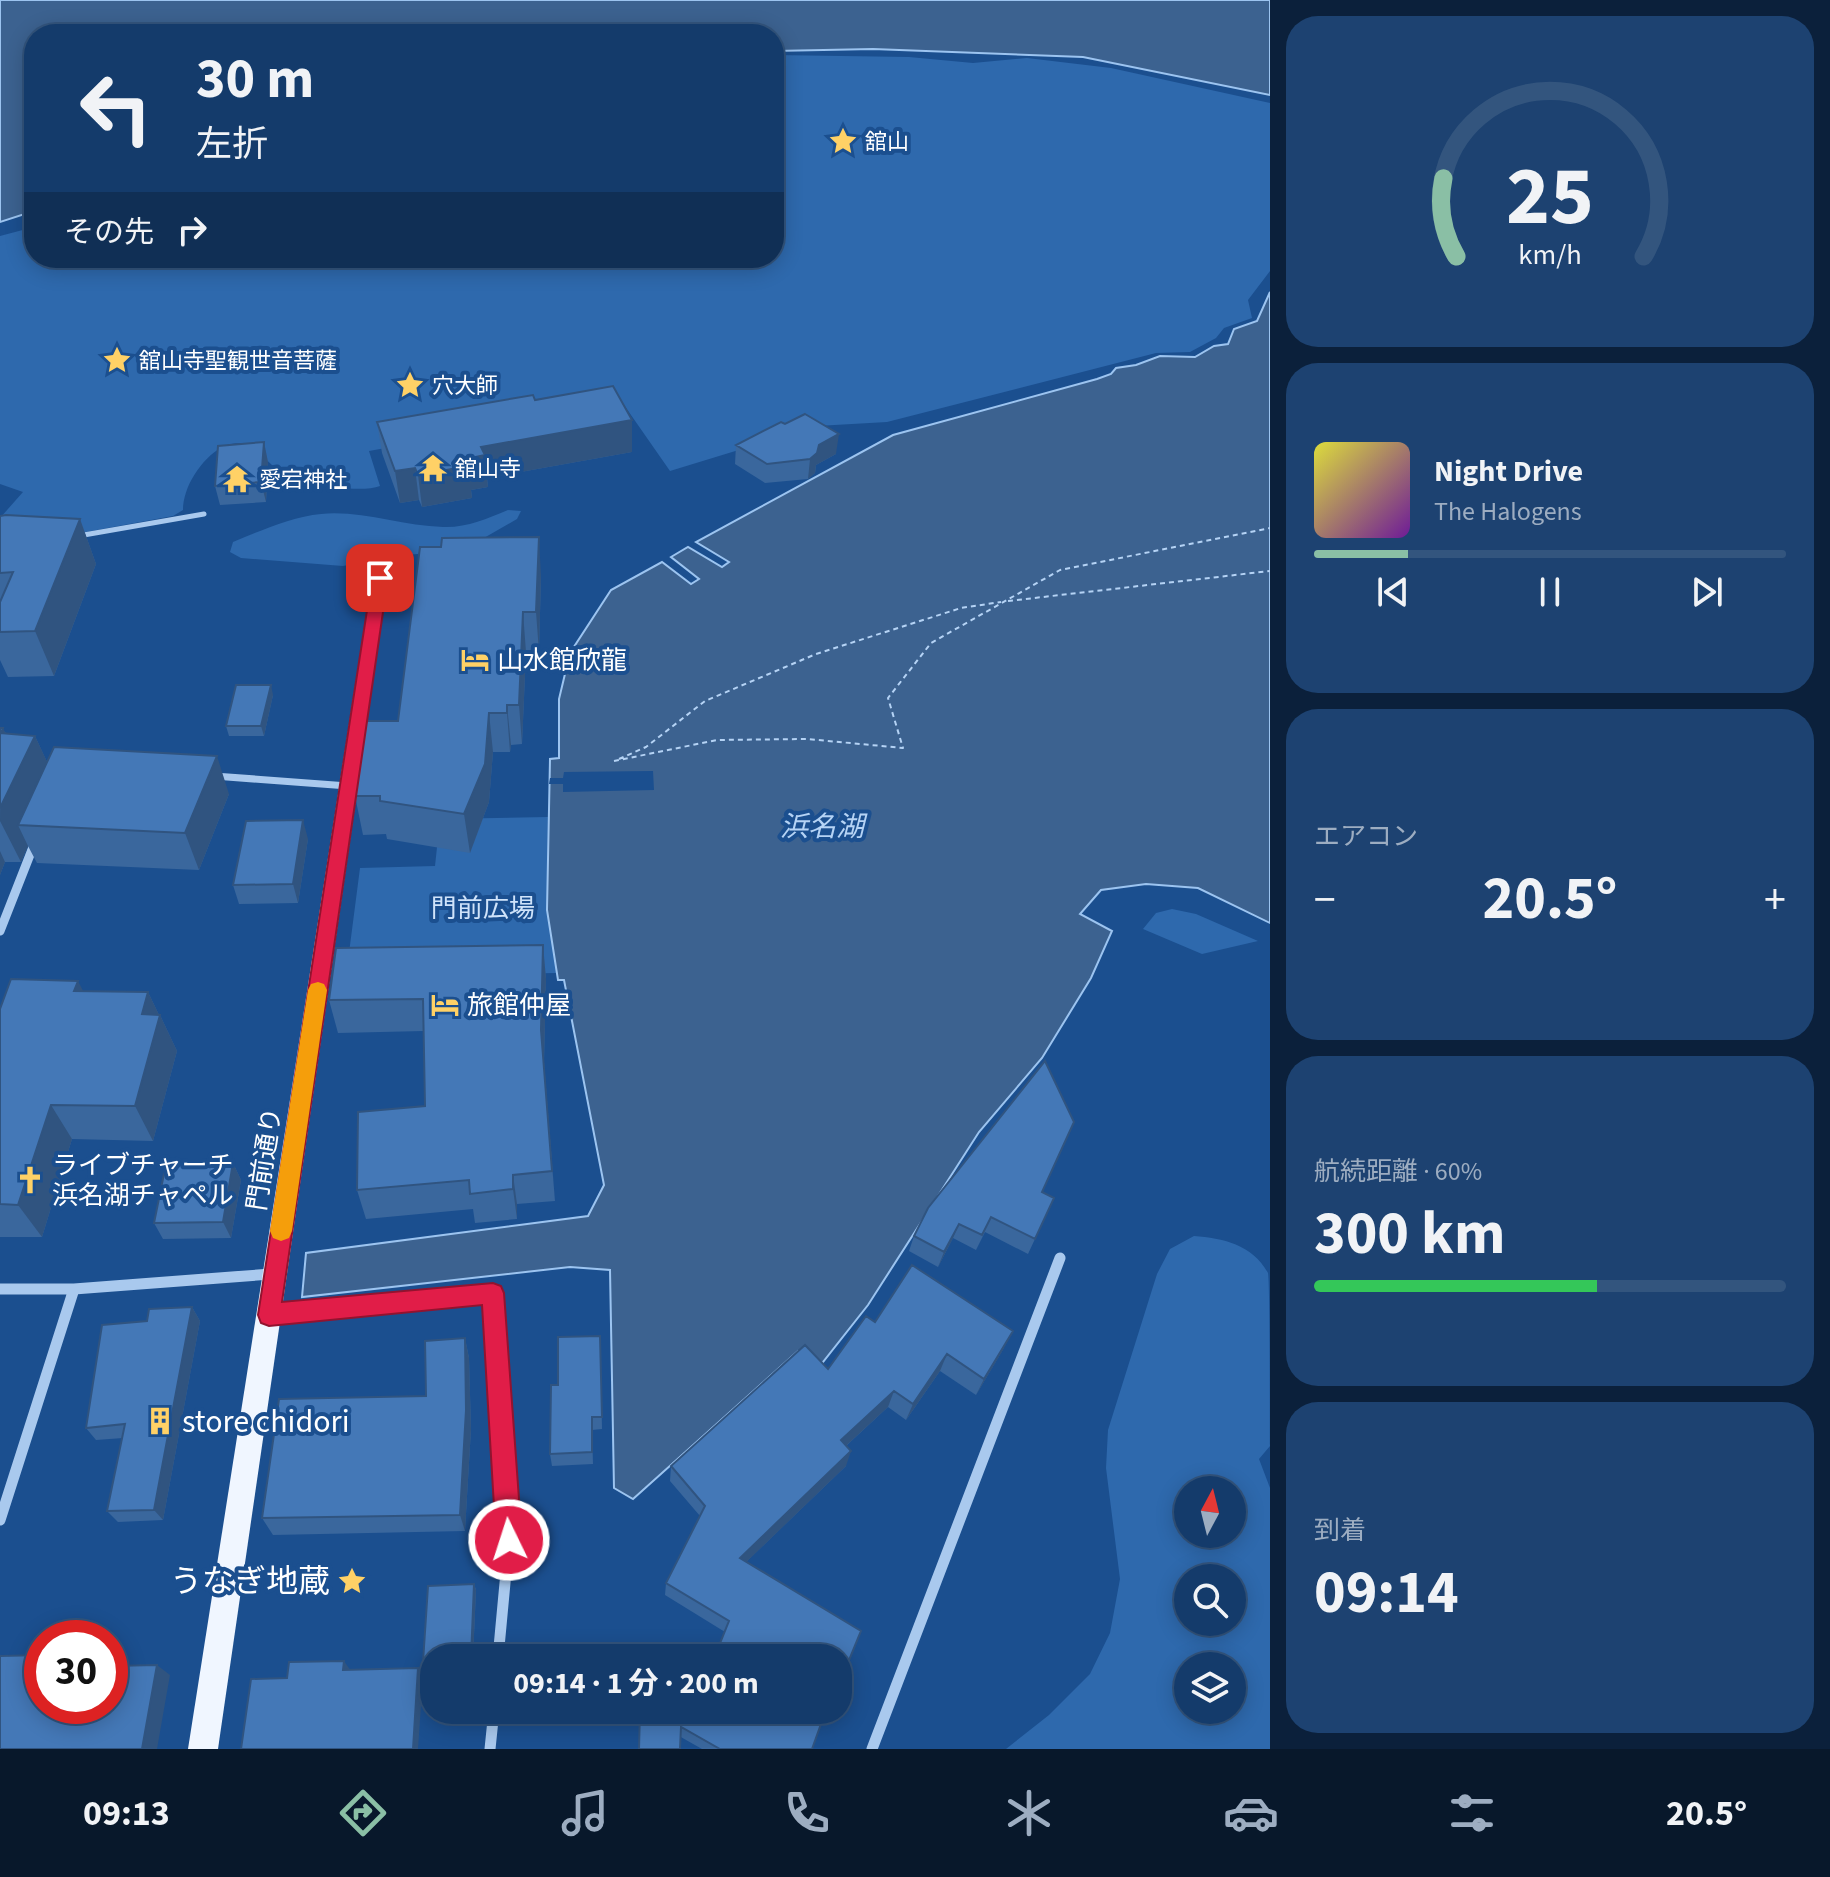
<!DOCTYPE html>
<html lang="ja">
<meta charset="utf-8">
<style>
:root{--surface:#143b6b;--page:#1d4271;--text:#f1f3f6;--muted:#9dadc1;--line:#33557e;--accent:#8abfa5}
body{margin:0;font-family:"Source Sans 3","Noto Sans JP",sans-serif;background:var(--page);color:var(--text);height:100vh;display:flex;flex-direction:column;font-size:30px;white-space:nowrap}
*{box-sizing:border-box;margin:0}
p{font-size:26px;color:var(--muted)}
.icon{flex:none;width:44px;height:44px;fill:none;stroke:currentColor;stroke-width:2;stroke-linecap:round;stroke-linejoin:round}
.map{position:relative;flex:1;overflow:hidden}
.drawer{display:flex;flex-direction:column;gap:16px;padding:16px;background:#0b203b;width:560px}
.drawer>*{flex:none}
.hud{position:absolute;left:24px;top:24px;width:760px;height:244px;border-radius:32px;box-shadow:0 4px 20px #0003,0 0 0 2px var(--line);background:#143b6b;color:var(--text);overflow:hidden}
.needle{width:52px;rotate:7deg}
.buttons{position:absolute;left:1174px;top:1476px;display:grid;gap:16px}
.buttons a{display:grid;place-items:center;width:72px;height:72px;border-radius:50%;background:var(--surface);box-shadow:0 4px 20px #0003,0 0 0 2px var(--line);font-size:40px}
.speed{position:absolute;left:24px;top:1620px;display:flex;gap:16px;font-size:40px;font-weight:700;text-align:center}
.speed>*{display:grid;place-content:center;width:104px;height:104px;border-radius:50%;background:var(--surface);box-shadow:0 4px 20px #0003,0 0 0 2px var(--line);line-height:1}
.speed .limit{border:12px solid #d22;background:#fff;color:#111}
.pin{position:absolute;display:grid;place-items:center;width:68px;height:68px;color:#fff;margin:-34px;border-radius:16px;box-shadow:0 4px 12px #0006}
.me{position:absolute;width:88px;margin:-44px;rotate:356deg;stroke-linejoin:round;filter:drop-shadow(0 0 6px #0008)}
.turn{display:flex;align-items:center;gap:28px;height:168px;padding:0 40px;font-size:36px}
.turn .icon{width:104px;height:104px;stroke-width:2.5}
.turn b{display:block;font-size:56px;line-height:68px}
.then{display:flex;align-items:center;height:76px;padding:0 40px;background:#0003;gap:16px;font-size:30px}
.big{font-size:60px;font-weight:700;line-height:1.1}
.drawer .tile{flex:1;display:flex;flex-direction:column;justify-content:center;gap:12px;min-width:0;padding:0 28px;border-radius:32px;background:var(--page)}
.drawer .dial{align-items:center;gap:0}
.dial svg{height:208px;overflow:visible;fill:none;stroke:var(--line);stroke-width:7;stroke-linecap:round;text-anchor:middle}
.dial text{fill:var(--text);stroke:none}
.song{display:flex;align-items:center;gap:24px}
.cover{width:96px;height:96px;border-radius:12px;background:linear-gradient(135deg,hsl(60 70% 55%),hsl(280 70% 35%))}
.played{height:8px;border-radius:4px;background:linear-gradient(90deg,var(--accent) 20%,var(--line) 20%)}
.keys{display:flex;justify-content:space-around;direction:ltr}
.heat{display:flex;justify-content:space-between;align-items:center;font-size:44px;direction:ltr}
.charge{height:12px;border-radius:6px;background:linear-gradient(90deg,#34c759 60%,var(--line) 0)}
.trip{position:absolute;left:420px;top:1644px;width:432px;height:80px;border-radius:32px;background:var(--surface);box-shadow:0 4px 20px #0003,0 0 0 2px var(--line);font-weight:700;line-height:80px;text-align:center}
.tabs{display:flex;height:128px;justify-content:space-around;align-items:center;background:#08182b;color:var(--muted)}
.tabs .icon{width:56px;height:56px}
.tabs .active{color:var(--accent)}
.tabs b{font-size:36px;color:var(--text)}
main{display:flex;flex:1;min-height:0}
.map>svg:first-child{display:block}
.green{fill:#2e69ad;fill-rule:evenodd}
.water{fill:#3c6290;stroke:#9cc4f0;stroke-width:2}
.pier{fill:#1b4f8f}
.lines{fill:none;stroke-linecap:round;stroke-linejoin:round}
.ferry{stroke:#b5d3f5;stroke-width:2;stroke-dasharray:5 4;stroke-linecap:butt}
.lane{stroke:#a9c9ee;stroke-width:5}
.street-far2{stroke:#a9c9ee;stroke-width:7}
.street-far1{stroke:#a9c9ee;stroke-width:9}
.street{stroke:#a9c9ee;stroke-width:11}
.primary{fill:#f0f6ff;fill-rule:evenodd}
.wall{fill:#3a679d}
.shaded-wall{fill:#305480}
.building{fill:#4478b7;stroke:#305480;stroke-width:2}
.route{fill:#e11d48;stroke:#92132f;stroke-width:2}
.slow{fill:#f59e0b}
.labels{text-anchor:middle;stroke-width:8;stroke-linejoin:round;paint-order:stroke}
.far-poi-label{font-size:22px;fill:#fff;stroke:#1b4f8f;text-anchor:start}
.poi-label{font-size:26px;fill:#fff;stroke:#1b4f8f;text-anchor:start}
.park-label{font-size:26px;fill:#cfe3fa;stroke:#1b4f8f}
.street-label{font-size:26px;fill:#fff;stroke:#1b4f8f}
.water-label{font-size:28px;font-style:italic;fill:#b5d3f5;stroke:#1b4f8f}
.near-poi-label{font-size:32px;fill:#fff;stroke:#1b4f8f;text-anchor:start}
</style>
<main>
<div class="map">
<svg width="1270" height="1749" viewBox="0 0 1270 1749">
<rect width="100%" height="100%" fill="#1b4f8f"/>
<path class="green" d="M774,55L909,57L973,63L1027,58L1111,68L1270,103V271L1248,300L1252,318L1224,328L1216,338L1190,352L1156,353L887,422L817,426L670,471L624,405L369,451L380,486C359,494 301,484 280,471C269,464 261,454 254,443C243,443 231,442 222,447C201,459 183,487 183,510L173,516L15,545L0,533V518L23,492L0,484V236L34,227V258H774Z
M508,510L521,511L517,519L463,550L395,556L343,566L241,558L230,552L233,542C260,531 291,517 321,514C361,510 402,526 443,527C466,528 486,519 508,510Z
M548,817L547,910L557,973L346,976L360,868L435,866L440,819Z
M1172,909L1196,914L1258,941L1202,954L1143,929L1156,913Z
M1194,1236C1223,1238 1253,1245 1268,1273C1270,1284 1270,1422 1270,1446L1259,1459L1270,1488V1749H1006L1049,1715L1090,1674L1110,1633L1120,1579L1106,1468L1108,1430L1157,1274L1170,1249ZM1232,1490V1534H1188V1490ZM1232,1578V1622H1188V1578ZM1232,1666V1710H1188V1666Z"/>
<path class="water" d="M0,0H1270V95L1083,57L873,49L774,51V34H34V211L0,222Z
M1270,292V923L1198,888L1146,884L1101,890L1080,914L1112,931L1091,978L1042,1058L979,1132L868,1305L819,1367L798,1351L633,1499L614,1488L610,1270L570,1267L302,1297L306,1253L588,1216L604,1185L564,980H558L547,910L550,759L559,758V699L570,653L611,590L662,562L691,584L699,579L671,557L688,547L722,567L729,562L696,542L893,435L1097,379L1111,374L1116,368L1136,365L1160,356L1195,357L1214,346L1228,344L1234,329L1257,321Z"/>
<path class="pier" d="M653,771L654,790L563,792V784H549L550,778H563L564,772Z"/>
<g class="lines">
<path class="ferry" d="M1008,601L1270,571
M619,759L646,747L705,701L816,654L961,608L1001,602
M614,761L717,740L807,739L903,748L888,698L931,643L1060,570L1270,528"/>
<path class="lane" d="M78,536L204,514"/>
<path class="street-far2" d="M214,776L348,786"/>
<path class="street-far1" d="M0,931L35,842"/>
<path class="street" d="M0,1289H74L271,1274
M272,1314L493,1293L509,1540L498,1658
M0,1520L74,1289
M490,1749L494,1710
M872,1749L1060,1258"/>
<path class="primary" d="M380,573L388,578L218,1749H188L372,578Z"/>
</g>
<path class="wall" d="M535,400L632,452L487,478L488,487L471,490L472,498L422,507L419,500L400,503L382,453L377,422Z
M264,442L268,462L266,502L220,505L215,486Z
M736,445L836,454L816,465L815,473L808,479L765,483L735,464Z
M0,516L80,519L96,564L54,676L8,677L0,660Z
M541,576L539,652H526L522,744L511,745L510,752H493L489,802L470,853L387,839L386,834L363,835L355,796L398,721Z
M273,695L264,736H229L226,726Z
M0,728L6,733L35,736L47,762L229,794L199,870L37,863L28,846L21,862H5L0,875Z
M308,839L298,903L239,904L233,885Z
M543,945L546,979L544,1062L555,1201L517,1204V1219L475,1223L473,1209L366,1219L357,1190L425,1106L424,1031L338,1033L329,1000Z
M83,991L148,992L159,1015H160L177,1051L153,1141L72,1139L42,1237H0V1009Z
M233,1163L241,1180L231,1238L163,1239L154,1223Z
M1042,1192L1054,1198L1028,1254L985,1232L976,1250L953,1238L938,1267L909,1251L914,1236Z
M192,1307L200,1321L163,1520L118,1522L107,1511L123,1438L96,1440L86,1428L147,1321Z
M875,1322L1004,1348L976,1395L940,1371L906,1420L888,1407L846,1446V1466L746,1562L861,1631L725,1632L665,1595L666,1583L700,1516L670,1481L671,1466L828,1369Z
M600,1336L602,1429L592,1430L593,1464L552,1466L550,1454L558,1385Z
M465,1338L469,1358L471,1429L465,1531L273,1535L262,1518L426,1396Z
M474,1584L476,1590L473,1658H434V1666L426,1667L423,1662Z
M633,1710H826L812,1749H702Z"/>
<path class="shaded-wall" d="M632,420V452L487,478L488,487L471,490L472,498L422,507L418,475L466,459L481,447Z
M839,434L836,454L816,465L815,473L808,479L810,459L819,445Z
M264,442L268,462L266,502L261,482Z
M415,468L419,500L400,503L395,471Z
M80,519L96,564L54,676L35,631Z
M539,537L541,576L539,652L536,612Z
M523,612L526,652L522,744L519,705Z
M271,685L273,695L264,736L261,726Z
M507,705L511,745L510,752L507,713Z
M489,713L493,752L489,802L470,853L464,814Z
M3,728L21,765L35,736L57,783L18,825L28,846L21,862L0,821L1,733Z
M217,756L229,794L199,870L185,833Z
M303,820L308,839L298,903L293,884Z
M0,851L5,862L0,875Z
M543,945L546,979L544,1062L555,1201L541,1030Z
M78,981L97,1018L74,991Z
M148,992L160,1017V1015L177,1051L153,1141L135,1106L142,1014Z
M51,1105L72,1139L42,1237L18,1205Z
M233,1163L241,1180L231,1238L223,1222Z
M513,1175L517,1204V1219L513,1189Z
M959,1224L953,1238L938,1267L944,1252Z
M192,1307L200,1321L163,1520L154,1510Z
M1013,1331L1004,1348L976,1395L984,1379Z
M465,1338L469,1358L471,1429L465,1531L460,1515Z
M947,1354L940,1371L906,1420L913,1404Z
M894,1391L888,1407L836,1455L841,1440Z
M851,1451L846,1466L737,1571L740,1558Z
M474,1584L476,1590L473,1658H471Z
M114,1654L128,1665L125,1676L111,1666Z
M344,1661L351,1671L343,1670Z
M157,1665L170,1675L157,1749H142Z
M418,1668L423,1677L418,1749H413Z"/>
<path class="building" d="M613,386L632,420L481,447L485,455L466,459L469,466L418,475L415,468L395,471L377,422L533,395L535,400Z
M805,414L839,434L819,445L817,453L810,459L767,464L736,445L781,422L785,424Z
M264,442L261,482L215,486L218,446Z
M6,515L80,519L35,631L0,632V602L13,572L0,573V516Z
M539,537L536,612H523L519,705H507V713H489L485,764L464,814L380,801V796H355L366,721H398L420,547H441L442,538Z
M236,685H271L261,726H226Z
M0,728H3L1,733L35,736L0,808Z
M54,747L217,756L185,833L18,825Z
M303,820L293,884L233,885L246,821Z
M543,945L541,1030L552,1171L513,1175V1189L470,1194L469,1180L357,1190L358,1112L425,1106L423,999L329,1000L336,948Z
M11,979L78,981L74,991L148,992L142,1014L160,1015L135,1106L51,1105L18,1205L0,1204V1009Z
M1045,1061L1074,1122L1042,1192L1054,1198L1035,1239L991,1217L982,1235L959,1224L944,1252L914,1236L928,1208Z
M233,1163L223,1222L154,1223L166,1164Z
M912,1265L1013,1331L984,1379L947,1354L913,1404L894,1391L841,1440L851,1451L740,1558L861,1631L838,1687V1658H714L729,1621L666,1583L705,1506L671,1466L805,1345L828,1369L866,1316L875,1322Z
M192,1307L154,1510L107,1511L125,1424L86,1428L102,1325L147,1321L149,1309Z
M600,1336L602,1417H592V1452L550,1454L551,1385H558V1337Z
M465,1338L466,1410L460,1515L262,1518L279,1399L426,1396L425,1341Z
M474,1584L471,1658H434V1662H423L428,1586Z
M110,1654H114L111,1666L157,1665L142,1749H0V1656L42,1655V1706H110Z
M344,1661L343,1670L418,1668L413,1749H241L251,1679L287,1678L289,1662Z
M640,1710H826L812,1749H720L681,1727L680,1749H639Z"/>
<path class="route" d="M380,573L388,578L282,1302L493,1283L501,1286L504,1293L522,1540L518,1549L509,1553L500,1549L496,1540L482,1305L269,1326L261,1323L258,1315L372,578Z"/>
<path class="slow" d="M318,982L324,984L327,990L292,1231L289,1238L281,1241L273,1238L270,1231L308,990L311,984Z"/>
<defs>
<symbol id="sight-bare" viewBox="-9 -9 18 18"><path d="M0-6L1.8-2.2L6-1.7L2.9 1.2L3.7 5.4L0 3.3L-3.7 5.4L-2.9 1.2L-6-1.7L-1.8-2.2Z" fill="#ffd166" stroke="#1b4f8f" stroke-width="2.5" paint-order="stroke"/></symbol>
<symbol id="temple-bare" viewBox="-9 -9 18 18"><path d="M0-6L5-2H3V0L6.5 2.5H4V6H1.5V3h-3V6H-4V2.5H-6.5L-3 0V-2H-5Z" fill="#ffd166" stroke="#1b4f8f" stroke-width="2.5" paint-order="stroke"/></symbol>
<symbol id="hotel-bare" viewBox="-9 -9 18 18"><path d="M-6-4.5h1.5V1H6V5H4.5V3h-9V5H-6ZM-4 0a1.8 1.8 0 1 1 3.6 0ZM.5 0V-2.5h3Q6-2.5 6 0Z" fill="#ffd166" stroke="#1b4f8f" stroke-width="2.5" paint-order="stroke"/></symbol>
<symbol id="church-bare" viewBox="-9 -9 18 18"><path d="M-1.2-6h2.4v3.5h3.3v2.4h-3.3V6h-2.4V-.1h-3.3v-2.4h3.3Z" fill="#ffd166" stroke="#1b4f8f" stroke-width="2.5" paint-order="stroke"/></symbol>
<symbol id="building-bare" viewBox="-9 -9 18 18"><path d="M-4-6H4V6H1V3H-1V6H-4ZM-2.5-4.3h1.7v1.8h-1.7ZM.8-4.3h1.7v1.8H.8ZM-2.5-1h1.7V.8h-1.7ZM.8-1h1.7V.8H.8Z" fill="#ffd166" stroke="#1b4f8f" stroke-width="2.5" paint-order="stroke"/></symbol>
</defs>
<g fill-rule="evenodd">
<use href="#sight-bare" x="823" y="121" width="40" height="40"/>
<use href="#sight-bare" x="97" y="340" width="40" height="40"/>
<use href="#sight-bare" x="390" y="365" width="40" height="40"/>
<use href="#temple-bare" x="413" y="448" width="40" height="40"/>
<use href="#temple-bare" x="217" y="459" width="40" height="40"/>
<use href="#hotel-bare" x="455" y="640" width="40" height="40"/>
<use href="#hotel-bare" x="425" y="985" width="40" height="40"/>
<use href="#church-bare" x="10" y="1160" width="40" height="40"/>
<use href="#building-bare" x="140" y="1401" width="40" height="40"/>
<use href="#sight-bare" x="332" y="1561" width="40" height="40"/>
</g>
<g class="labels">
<g class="far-poi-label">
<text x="865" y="149">舘山</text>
<text x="139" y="368">舘山寺聖観世音菩薩</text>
<text x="432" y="393">穴大師</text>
<text x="455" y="476">舘山寺</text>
<text x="259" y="487">愛宕神社</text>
</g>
<g class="poi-label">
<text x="497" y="669">山水館欣龍</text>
<text x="467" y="1014">旅館仲屋</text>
<text x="52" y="1174">ライブチャーチ<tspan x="52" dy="30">浜名湖チャペル</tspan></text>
</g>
<g class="park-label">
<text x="483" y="917">門前広場</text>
</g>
<g class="street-label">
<text transform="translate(264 1159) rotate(-81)" y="9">門前通り</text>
</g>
<g class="water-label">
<text x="822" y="836">浜名湖</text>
</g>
<g class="near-poi-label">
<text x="182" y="1432">store chidori</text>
<text x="330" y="1592" text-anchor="end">うなぎ地蔵</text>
</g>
</g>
</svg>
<div class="buttons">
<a><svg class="needle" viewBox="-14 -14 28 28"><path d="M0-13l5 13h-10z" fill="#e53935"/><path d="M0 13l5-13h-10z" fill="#9dadc1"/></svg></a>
<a><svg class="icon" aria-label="search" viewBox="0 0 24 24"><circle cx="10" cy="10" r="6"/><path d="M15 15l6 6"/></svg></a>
<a><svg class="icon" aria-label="layers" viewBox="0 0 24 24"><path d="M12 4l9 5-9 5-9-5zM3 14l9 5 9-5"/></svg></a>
</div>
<div class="speed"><div class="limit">30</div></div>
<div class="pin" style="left:380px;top:578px;background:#d93025"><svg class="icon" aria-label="arrive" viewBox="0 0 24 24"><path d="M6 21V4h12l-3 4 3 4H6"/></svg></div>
<svg class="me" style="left:509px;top:1540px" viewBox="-20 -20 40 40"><circle r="17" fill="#e11d48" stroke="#fff" stroke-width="3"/><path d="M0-11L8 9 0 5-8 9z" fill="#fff"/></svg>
<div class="trip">09:14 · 1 分 · 200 m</div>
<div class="hud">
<div class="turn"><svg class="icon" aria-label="left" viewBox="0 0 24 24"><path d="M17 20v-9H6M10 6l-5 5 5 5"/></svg><div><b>30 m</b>左折</div></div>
<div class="then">その先<svg class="icon" aria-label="right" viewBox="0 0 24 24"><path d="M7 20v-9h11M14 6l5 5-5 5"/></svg></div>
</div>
</div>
<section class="drawer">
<div class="tile dial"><svg viewBox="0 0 100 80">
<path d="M14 69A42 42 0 1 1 86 69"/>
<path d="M14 69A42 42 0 0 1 9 39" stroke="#8abfa5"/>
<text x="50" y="56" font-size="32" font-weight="700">25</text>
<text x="50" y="72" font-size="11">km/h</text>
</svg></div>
<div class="tile">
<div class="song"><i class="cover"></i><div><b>Night Drive</b><p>The Halogens</p></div></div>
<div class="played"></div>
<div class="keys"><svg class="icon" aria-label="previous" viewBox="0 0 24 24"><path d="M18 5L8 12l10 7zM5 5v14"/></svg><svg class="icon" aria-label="pause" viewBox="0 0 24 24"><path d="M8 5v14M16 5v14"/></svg><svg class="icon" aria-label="next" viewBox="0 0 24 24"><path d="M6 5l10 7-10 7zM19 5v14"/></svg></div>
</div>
<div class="tile"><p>エアコン</p>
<div class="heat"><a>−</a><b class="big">20.5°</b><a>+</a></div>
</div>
<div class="tile"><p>航続距離 · 60%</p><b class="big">300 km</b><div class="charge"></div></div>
<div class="tile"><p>到着</p><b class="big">09:14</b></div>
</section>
</main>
<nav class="tabs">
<b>09:13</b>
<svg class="icon active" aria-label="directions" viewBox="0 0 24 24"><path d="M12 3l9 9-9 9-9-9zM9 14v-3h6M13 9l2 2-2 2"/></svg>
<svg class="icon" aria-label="music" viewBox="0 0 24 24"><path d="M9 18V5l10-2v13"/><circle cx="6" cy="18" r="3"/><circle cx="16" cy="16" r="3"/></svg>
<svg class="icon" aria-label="phone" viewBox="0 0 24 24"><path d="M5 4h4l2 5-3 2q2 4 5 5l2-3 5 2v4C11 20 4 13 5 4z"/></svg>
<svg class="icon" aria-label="climate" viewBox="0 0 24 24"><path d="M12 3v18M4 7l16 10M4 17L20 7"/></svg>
<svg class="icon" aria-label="car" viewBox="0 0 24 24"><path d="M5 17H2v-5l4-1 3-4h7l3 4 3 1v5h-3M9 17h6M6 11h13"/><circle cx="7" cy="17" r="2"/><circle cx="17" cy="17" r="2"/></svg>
<svg class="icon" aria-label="filters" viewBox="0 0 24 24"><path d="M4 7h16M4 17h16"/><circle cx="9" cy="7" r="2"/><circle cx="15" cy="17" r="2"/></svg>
<b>20.5°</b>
</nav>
